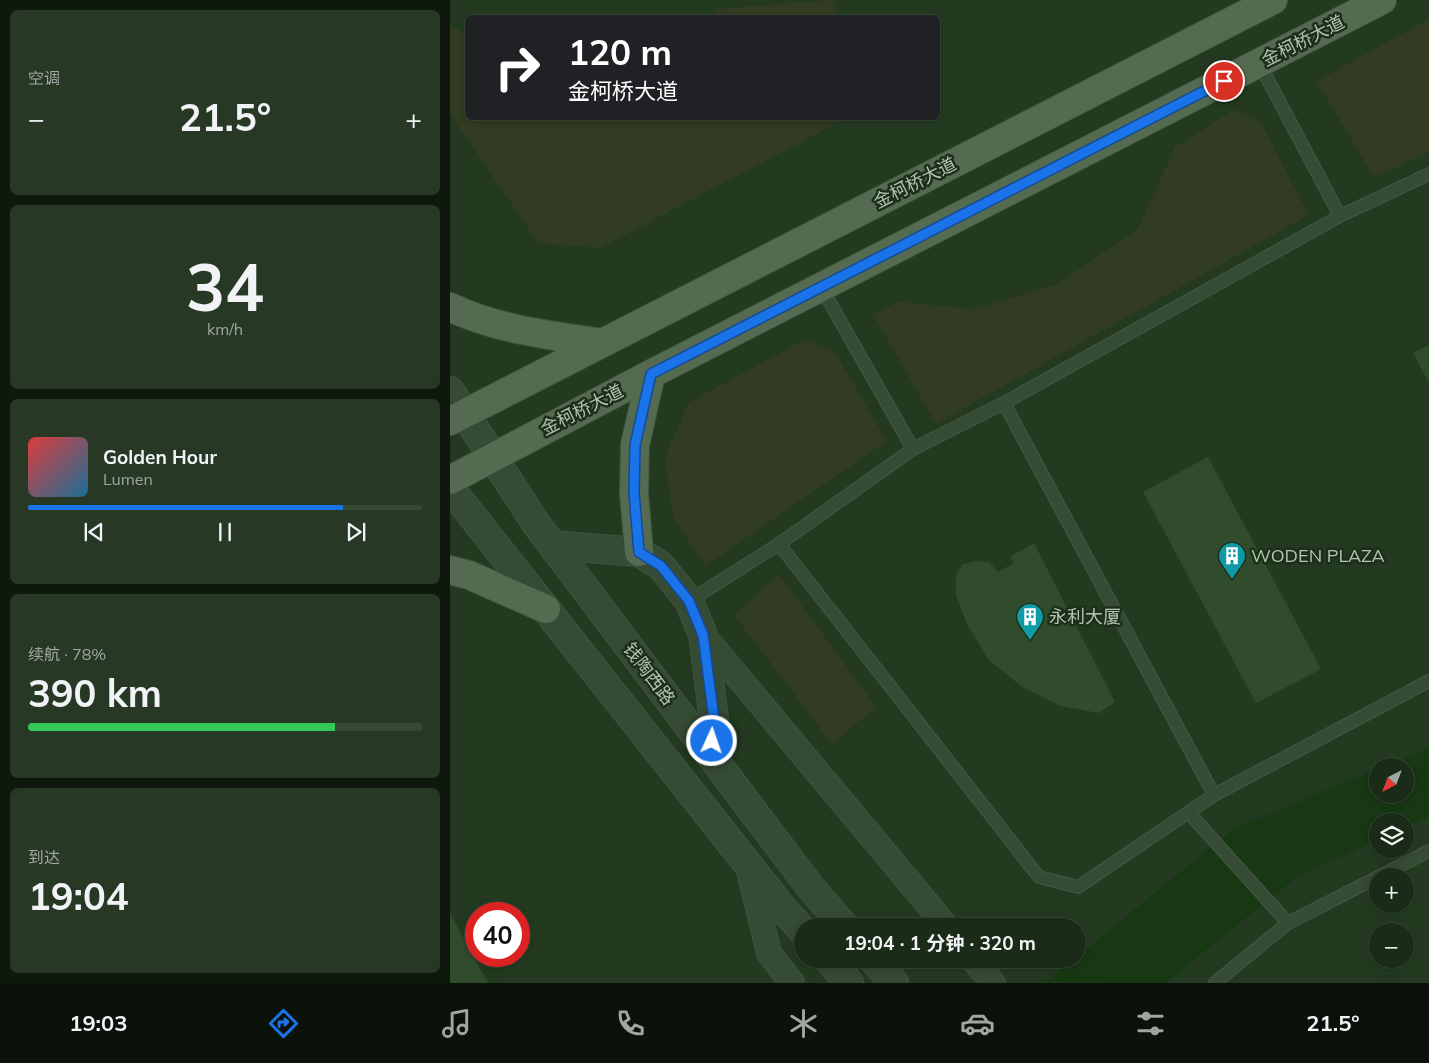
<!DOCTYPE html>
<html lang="zh">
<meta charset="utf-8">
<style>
:root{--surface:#1a2c18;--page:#273825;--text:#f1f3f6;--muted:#9fa7a2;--line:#384837;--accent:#1a73e8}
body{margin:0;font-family:Mulish,"Noto Sans SC",sans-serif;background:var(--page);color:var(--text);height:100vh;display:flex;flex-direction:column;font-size:19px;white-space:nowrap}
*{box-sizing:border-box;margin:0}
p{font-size:16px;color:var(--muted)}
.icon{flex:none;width:28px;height:28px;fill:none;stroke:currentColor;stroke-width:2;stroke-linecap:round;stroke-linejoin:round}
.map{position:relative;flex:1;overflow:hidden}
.side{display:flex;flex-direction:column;gap:10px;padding:10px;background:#0e180d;width:450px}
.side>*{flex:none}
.guide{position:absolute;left:15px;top:15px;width:475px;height:105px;border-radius:8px;box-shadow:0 2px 8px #0003,0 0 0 1px var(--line);background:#202124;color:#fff;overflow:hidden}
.needle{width:32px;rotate:222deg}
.controls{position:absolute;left:919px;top:758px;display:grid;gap:10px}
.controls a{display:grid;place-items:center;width:45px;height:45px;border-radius:50%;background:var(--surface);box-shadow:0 2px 8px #0003,0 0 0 1px var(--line);font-size:25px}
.speed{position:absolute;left:15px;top:902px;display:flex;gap:10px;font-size:25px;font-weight:700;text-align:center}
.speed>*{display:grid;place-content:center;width:65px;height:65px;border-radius:50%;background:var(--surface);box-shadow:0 2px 8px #0003,0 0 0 1px var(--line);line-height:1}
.speed .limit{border:8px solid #d22;background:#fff;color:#111}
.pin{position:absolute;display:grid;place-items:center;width:42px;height:42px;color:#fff;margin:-21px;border:2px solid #fff;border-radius:50%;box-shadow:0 1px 5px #0007}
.me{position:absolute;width:55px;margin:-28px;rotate:3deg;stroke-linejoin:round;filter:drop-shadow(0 0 4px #0008)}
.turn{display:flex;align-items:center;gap:18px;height:105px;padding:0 20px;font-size:22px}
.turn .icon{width:65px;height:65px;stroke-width:2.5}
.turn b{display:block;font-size:35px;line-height:42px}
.big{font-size:38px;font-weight:700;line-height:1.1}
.side .widget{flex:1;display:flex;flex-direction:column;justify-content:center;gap:8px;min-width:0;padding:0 18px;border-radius:8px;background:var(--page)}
.side .dial{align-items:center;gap:0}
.dial b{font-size:65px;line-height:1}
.song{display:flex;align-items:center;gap:15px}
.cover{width:60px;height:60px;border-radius:8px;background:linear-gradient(135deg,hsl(0 70% 55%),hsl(200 70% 35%))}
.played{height:5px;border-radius:2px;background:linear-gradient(90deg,var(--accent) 80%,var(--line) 80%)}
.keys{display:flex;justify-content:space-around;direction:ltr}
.heat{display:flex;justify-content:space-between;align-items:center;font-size:28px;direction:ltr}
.charge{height:8px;border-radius:4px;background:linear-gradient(90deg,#34c759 78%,var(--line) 0)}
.trip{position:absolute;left:344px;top:918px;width:292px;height:50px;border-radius:25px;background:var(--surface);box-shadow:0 2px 8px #0003,0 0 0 1px var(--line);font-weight:700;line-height:50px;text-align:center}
.dock{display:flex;height:80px;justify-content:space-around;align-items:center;background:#0a120a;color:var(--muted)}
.dock .icon{width:35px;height:35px}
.dock .current{color:var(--accent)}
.dock b{font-size:22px;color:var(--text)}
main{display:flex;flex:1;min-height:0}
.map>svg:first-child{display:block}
.green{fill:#313c22}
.water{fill:#173813}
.building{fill:#314c2c}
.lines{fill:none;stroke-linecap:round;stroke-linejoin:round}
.service-casing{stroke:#40543d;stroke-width:14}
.minor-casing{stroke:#40543d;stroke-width:26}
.tertiary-casing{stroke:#40543d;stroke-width:30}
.primary-casing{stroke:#40543d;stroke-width:30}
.service{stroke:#364b33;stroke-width:11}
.minor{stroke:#364b33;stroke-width:24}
.tertiary{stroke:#364b33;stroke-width:28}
.primary{stroke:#556b51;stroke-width:28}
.route-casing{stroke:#114b97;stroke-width:12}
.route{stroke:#1a73e8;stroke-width:9}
.labels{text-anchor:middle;stroke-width:5;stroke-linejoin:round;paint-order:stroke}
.street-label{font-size:18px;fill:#b0c7ae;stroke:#1c2f19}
.poi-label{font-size:18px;fill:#b0c7ae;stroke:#1c2f19;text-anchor:start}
</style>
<main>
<section class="side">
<div class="widget"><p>空调</p>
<div class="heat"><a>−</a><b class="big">21.5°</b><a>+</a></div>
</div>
<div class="widget dial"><b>34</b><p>km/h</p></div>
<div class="widget">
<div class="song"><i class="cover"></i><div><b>Golden Hour</b><p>Lumen</p></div></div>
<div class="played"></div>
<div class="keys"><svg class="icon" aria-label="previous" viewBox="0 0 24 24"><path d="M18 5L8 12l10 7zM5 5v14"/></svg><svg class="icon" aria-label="pause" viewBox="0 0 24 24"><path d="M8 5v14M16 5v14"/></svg><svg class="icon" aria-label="next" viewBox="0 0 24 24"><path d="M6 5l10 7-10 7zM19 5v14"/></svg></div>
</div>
<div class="widget"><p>续航 · 78%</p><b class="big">390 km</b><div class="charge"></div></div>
<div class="widget"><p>到达</p><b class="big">19:04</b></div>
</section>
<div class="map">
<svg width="979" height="983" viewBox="0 0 979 983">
<rect width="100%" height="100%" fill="#233a20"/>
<path class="green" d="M381,0L389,17H264L265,9Z
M979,19V152L924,178L867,81Z
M0,26L17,34L18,118H397L150,248L88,243L0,113Z
M784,110L811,123L859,215L486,424L423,314L449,302L524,309L607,284L687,230L725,147Z
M354,340L384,351L437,441L255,566L223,517L215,458L238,403Z
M329,574L426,707L382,744L284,615Z"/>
<path class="water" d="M979,748V817L955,828V821H928L927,840L847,877L715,983L595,982L624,959H628V956L783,829L927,769L928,794H955V766H935Z"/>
<path class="building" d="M979,345V383L963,353Z
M758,457L871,669L806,703L693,492Z
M584,543L665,702L649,713L610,706L571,686L538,659L516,622L506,595V576L512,565L525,561L539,562L548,572L564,563L560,557Z
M0,913L38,983H0Z"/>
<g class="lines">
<defs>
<path id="service" d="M809,63L890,216
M371,287L463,449
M554,403L764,795
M329,544L589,877L628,887L764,795L979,681
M239,601L329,544L463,449L554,403L890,216L979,174
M739,813L838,923
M930,876L979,851
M765,983L838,923L928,877"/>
<path id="minor" d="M253,635L496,926
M297,863L319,953L342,983
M523,959L543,983"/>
<path id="tertiary" d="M0,391L87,525L361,888L394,926
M0,488L334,910L352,930
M102,545L189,552L211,566L239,601L253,635L265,727L260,755
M378,959L399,983
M423,959L444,983"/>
<path id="primary" d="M0,307C48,330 100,335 152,343
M0,421L823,0
M0,480L201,374L932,0
M189,552L184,493L185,445L201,374
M0,570L19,575L96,609"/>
</defs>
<use href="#service" class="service-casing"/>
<use href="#minor" class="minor-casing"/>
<use href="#tertiary" class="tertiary-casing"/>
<use href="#primary" class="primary-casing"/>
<use href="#service" class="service"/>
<use href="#minor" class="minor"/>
<use href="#tertiary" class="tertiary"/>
<use href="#primary" class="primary"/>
</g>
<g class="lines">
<defs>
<path id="route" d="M262,741L265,727L253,635L239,601L211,566L189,552L184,493L185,445L201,374L774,81"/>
</defs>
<use href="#route" class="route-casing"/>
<use href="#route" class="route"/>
</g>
<defs>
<symbol id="building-pin" viewBox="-11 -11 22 30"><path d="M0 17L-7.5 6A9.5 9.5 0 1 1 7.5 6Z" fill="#0f9aa8" stroke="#1c2f19"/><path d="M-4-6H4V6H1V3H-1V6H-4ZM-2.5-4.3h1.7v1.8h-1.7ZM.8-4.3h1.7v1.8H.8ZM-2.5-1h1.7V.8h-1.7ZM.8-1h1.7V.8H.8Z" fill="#fff"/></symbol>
</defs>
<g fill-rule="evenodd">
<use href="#building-pin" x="766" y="540" width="32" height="43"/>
<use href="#building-pin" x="564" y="601" width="32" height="43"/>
</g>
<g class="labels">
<g class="street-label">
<text transform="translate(853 41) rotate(-27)" y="6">金柯桥大道</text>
<text transform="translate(465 183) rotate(-27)" y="6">金柯桥大道</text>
<text transform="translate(132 410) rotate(-27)" y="6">金柯桥大道</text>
<text transform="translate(199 674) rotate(53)" y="6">钱陶西路</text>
</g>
<g class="poi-label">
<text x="801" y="562">WODEN PLAZA</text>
<text x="599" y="623">永利大厦</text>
</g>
</g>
</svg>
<div class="controls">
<a><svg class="needle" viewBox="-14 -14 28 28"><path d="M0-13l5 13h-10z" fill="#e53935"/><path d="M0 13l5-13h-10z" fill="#9fa7a2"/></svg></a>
<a><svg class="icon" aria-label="layers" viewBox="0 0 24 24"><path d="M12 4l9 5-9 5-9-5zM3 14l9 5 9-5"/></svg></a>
<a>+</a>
<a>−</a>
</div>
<div class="speed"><div class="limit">40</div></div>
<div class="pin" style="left:774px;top:81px;background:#d93025"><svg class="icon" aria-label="arrive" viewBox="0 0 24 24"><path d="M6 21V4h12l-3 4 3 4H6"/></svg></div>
<svg class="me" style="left:262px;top:741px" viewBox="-20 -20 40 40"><circle r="17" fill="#1a73e8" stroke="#fff" stroke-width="3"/><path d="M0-11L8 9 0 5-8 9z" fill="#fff"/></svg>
<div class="trip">19:04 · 1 分钟 · 320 m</div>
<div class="guide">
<div class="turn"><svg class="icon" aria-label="right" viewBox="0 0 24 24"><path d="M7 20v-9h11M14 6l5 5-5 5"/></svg><div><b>120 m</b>金柯桥大道</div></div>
</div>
</div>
</main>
<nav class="dock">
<b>19:03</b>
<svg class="icon current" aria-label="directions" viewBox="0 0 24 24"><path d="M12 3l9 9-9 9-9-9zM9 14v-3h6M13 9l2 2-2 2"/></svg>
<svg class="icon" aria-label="music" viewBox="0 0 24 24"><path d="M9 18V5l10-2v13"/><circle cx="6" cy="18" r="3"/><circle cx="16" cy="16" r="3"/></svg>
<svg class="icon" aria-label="phone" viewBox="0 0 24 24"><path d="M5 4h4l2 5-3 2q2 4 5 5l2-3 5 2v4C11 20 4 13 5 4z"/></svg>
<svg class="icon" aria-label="climate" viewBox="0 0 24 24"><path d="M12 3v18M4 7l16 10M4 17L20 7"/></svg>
<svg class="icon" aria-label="car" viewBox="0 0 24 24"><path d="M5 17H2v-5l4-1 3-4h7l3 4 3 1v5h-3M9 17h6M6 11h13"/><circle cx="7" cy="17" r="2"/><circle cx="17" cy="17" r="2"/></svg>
<svg class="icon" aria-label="filters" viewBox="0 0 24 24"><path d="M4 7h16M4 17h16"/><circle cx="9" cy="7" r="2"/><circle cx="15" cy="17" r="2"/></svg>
<b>21.5°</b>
</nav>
